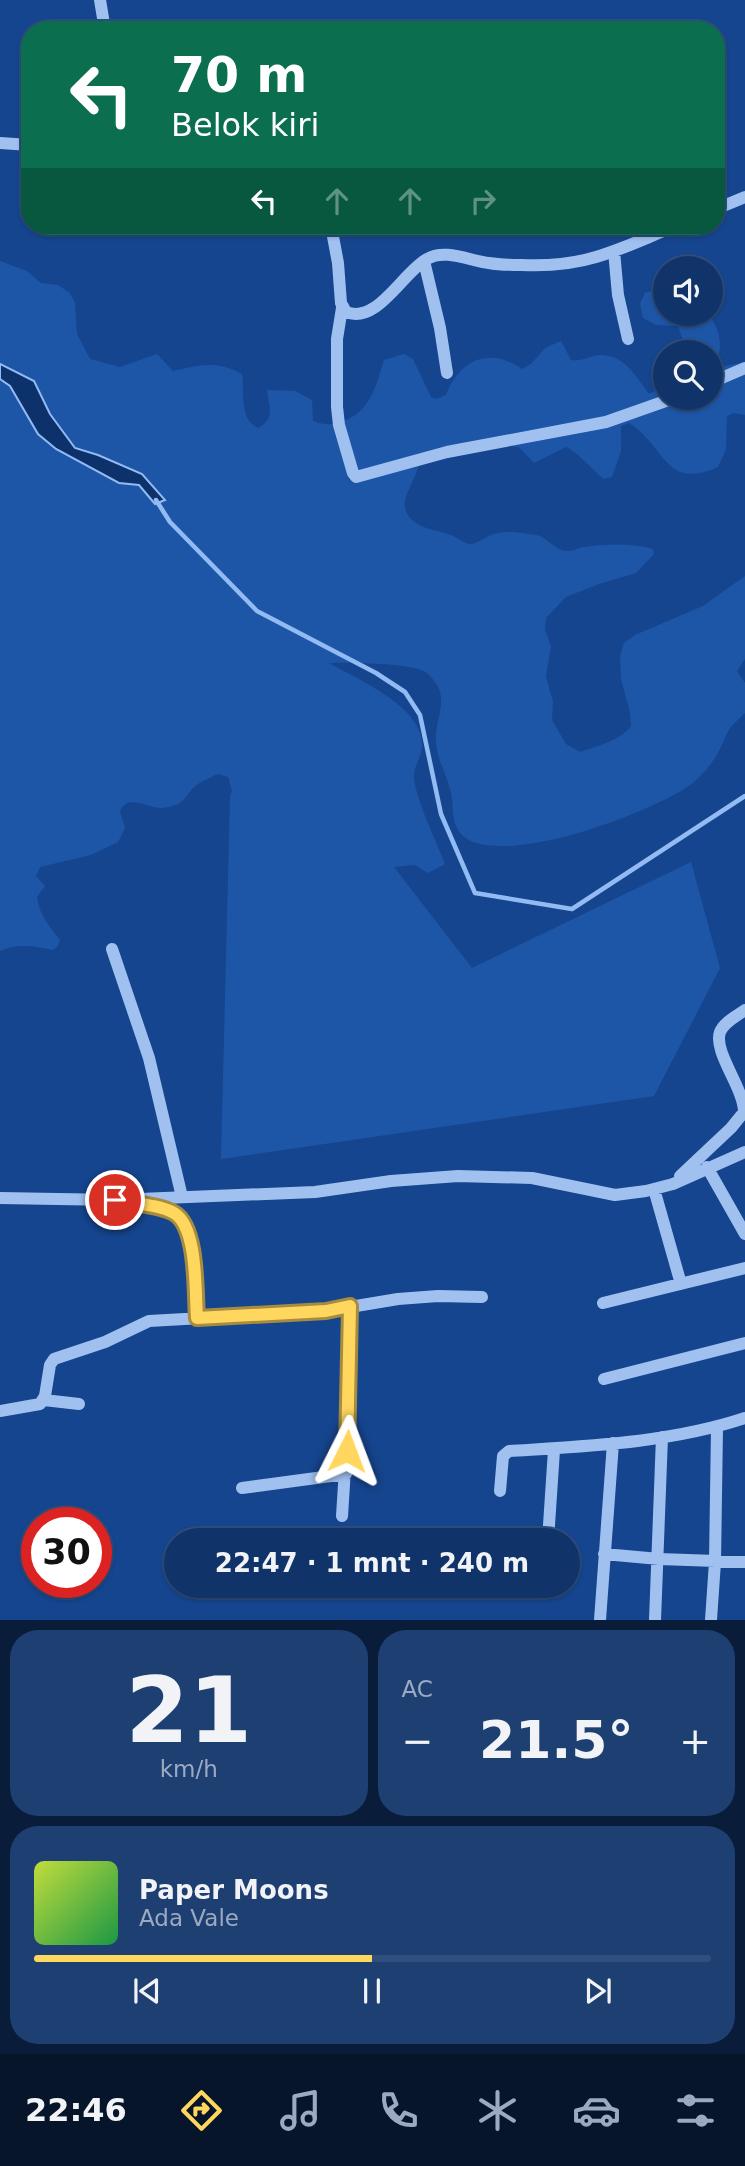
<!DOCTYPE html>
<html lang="id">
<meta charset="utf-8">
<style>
:root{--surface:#10346a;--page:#1e3f72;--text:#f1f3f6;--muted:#9caac1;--line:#304f7e;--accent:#ffd75f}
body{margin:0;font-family:"DejaVu Sans",sans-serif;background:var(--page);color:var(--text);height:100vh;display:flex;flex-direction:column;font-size:26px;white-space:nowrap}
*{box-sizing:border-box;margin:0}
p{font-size:23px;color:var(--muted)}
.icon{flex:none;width:38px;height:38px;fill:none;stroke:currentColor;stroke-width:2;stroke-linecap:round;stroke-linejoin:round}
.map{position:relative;height:1620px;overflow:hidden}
.sheet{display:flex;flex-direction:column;gap:10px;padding:10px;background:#091d3a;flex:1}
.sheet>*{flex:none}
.hud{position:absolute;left:21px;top:21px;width:704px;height:214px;border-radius:28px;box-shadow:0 2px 5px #0004,0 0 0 2px var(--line);background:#0b6e4f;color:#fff;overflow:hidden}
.controls{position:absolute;left:653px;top:256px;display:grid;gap:14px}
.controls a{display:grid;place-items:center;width:70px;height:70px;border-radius:50%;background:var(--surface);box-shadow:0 2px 5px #0004,0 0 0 2px var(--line);font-size:35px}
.speed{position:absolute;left:21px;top:1507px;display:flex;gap:14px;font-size:35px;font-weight:700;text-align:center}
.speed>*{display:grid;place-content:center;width:91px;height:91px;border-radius:50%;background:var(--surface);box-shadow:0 2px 5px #0004,0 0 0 2px var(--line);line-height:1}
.speed .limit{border:10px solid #d22;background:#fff;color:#111}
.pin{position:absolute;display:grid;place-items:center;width:60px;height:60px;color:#fff;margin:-30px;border:4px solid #fff;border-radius:50%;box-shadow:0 2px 7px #0007}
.me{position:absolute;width:77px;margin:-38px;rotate:3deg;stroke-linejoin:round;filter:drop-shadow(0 0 5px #0008)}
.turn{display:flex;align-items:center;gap:24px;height:147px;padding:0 35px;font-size:32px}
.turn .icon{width:91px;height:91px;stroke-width:2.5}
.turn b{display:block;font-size:49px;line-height:60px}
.lanes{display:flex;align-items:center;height:66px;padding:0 35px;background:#0003;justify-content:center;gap:35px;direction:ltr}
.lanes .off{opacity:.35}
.big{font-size:52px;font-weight:800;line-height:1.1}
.sheet .widget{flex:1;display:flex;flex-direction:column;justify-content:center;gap:10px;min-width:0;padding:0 24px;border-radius:28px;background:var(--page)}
.sheet .dial{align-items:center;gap:0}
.dial b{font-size:91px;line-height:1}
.song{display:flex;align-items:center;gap:21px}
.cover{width:84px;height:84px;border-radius:10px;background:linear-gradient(135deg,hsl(70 70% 55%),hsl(140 70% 35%))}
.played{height:7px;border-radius:4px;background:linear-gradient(90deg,var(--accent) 50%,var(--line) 50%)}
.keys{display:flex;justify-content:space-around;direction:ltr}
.heat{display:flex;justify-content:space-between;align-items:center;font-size:38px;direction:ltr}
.sheet .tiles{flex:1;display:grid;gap:10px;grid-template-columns:1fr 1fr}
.widget:last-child{grid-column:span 2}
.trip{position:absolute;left:164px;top:1528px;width:416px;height:70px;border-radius:35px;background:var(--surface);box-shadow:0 2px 5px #0004,0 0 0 2px var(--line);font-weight:800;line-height:70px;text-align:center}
.dock{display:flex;height:112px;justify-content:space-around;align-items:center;background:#06152a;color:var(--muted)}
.dock .icon{width:49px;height:49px}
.dock .active{color:var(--accent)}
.dock b{font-size:32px;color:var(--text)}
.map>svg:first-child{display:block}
.green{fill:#1e56a7}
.water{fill:#0d316b;stroke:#92bbf3;stroke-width:2}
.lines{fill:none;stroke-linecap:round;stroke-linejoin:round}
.stream{stroke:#92bbf3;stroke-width:4.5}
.minor{stroke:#a0c1f0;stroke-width:12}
.route-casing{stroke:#a68c3e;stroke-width:18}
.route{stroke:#ffd75f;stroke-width:12}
</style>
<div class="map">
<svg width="745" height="1620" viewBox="0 0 745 1620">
<rect width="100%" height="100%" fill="#15458e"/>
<path class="green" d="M0,261L27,271L41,283L58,285L70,293L75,303L77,334L90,359L120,367L157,354L173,371C200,365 216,360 242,374C245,391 238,418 258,428C276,418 269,408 267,390L295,391L312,400L313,421C322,425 333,425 341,422C370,413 376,386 384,360L404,354L413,359L431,397L436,399L446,395C459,360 489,346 522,369L531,364L545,348L561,341L571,360C581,362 589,356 599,355C624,354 636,376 649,394L665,385V397H710V352H687L678,326L656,325L643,318L640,304L645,293L661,287L665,288V313H708C719,328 724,345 716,362L725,366L745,362V415L733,413L727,416L726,449L718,467C664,491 666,446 629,423L621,426V451L612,477L604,479C592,470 577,451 566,447L534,463L519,447L488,444L419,461C418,478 400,498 406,511C414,529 434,529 451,535C457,537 463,543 470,544C478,544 486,536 494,534C508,530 522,533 536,535C548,537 555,552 569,551C574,551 579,547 584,547C607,544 630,543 653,549L654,554L636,573L599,584L566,597L546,618L545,630L551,646L546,676L553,702L552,720L566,744L580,752C597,746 620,741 631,726L630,713L621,679L620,656L624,643L635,635L703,606L745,576V659L737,671L745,683V713C740,718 734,723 730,728C726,734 724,741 721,747C716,758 705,773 695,781C664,809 478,881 456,826C451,814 454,801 450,789C445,769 434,755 436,733C438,716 447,697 435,682C432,678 428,673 424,671C407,663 348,662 329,663C357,679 424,707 422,746C422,756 413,767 414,777C415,798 437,843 445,864L428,873L415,865L394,867L472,968L691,862L720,968L654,1096L221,1159L230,796L232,791L228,777L218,774C211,777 204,780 198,784C183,795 188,805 163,808C148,809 127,792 120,812L125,828L118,842L91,855L40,867L36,876L45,886L37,897C39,915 50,927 60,940L58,946L53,950C35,946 17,943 0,951Z"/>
<path class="water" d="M0,364L34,381L50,414L75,448L98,455L142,474L165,500L155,504L139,485L119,483L56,449L38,434L10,386L0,379Z"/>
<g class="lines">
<path class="stream" d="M156,500L170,522L257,611L376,673L405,692L420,715L441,814L475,893L572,909L745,796"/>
<path class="minor" d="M100,0L105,30
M0,143L30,145
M716,209L745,197
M331,226L338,263L341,303L346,312C377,325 403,272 427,259C445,248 470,261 489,263C500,265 511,265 522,265C546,266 573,264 596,257C624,249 650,236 676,226
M614,251L618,295L628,339
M424,261L440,328L447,373
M342,308L337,339V407L339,425L353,473L356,477L447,452L606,422L677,397
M710,383L745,368
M112,949L149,1058L182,1197
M707,1167L745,1234
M680,1176L731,1128L744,1112C744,1088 713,1052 720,1032C724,1022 737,1016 745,1010
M654,1189L681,1284
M0,1198L115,1200L315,1192L391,1181L458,1176L532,1178L615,1195L646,1191L673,1184L745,1152
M136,1204C147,1206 163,1207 173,1213C198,1226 195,1292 197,1318
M603,1303L745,1268
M604,1379L745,1343
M44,1400L79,1404
M0,1411L40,1404L45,1396L50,1365L54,1359L105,1342L149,1321L326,1311L398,1299L438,1296L482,1297
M242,1488L346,1474
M500,1491L503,1456L509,1451C587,1446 670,1443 745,1418
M342,1516L349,1406L350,1306
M548,1540L554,1450
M604,1554L659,1559L745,1562
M600,1620L613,1443
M655,1620L662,1437
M711,1620L715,1562L717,1428"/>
</g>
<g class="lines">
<defs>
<path id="route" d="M115,1200C133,1204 158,1204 174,1213C198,1227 195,1292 197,1318L326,1311L350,1306L347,1451"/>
</defs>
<use href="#route" class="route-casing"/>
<use href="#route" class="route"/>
</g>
</svg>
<div class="controls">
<a><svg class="icon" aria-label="sound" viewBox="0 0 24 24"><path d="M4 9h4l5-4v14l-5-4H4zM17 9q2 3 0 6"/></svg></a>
<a><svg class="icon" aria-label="search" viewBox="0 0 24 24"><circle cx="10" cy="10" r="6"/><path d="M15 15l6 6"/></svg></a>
</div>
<div class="speed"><div class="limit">30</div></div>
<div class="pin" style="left:115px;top:1200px;background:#d93025"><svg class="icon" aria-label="arrive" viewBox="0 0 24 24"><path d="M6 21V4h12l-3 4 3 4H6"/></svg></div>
<svg class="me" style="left:347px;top:1451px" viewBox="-20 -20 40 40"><path d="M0-17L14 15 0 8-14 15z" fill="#ffd75f" stroke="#fff" stroke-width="4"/></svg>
<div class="trip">22:47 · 1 mnt · 240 m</div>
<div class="hud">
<div class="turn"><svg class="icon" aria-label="left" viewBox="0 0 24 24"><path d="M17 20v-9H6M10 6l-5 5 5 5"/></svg><div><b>70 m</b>Belok kiri</div></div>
<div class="lanes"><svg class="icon" aria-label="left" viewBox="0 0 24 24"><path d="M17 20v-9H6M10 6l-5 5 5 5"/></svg><svg class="icon off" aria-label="ahead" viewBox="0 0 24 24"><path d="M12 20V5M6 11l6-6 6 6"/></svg><svg class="icon off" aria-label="ahead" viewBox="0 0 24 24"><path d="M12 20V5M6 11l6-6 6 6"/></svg><svg class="icon off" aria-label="right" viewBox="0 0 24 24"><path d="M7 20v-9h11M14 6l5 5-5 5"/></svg></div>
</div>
</div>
<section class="sheet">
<div class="tiles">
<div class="widget dial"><b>21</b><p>km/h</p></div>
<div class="widget"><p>AC</p>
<div class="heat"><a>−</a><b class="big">21.5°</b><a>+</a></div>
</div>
<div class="widget">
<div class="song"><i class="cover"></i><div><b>Paper Moons</b><p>Ada Vale</p></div></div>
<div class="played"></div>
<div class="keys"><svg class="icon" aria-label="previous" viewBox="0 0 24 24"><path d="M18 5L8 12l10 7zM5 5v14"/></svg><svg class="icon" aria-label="pause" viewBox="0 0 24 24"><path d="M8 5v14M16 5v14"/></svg><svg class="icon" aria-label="next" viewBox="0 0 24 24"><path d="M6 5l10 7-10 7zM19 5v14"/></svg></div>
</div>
</div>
</section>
<nav class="dock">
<b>22:46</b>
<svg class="icon active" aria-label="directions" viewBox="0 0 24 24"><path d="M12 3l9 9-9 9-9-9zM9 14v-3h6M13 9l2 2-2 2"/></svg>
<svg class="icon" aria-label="music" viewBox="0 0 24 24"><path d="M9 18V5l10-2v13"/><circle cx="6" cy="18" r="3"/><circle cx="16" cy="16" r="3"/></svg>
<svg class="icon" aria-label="phone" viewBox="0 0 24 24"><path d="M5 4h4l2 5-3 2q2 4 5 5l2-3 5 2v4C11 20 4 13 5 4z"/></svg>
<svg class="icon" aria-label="climate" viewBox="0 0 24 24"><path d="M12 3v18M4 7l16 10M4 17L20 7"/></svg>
<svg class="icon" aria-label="car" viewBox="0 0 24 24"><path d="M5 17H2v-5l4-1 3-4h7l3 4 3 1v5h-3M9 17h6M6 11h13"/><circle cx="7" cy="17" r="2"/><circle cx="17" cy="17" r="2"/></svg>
<svg class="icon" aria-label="filters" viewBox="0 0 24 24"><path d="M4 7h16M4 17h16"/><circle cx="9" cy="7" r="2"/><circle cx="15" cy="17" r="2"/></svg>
</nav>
